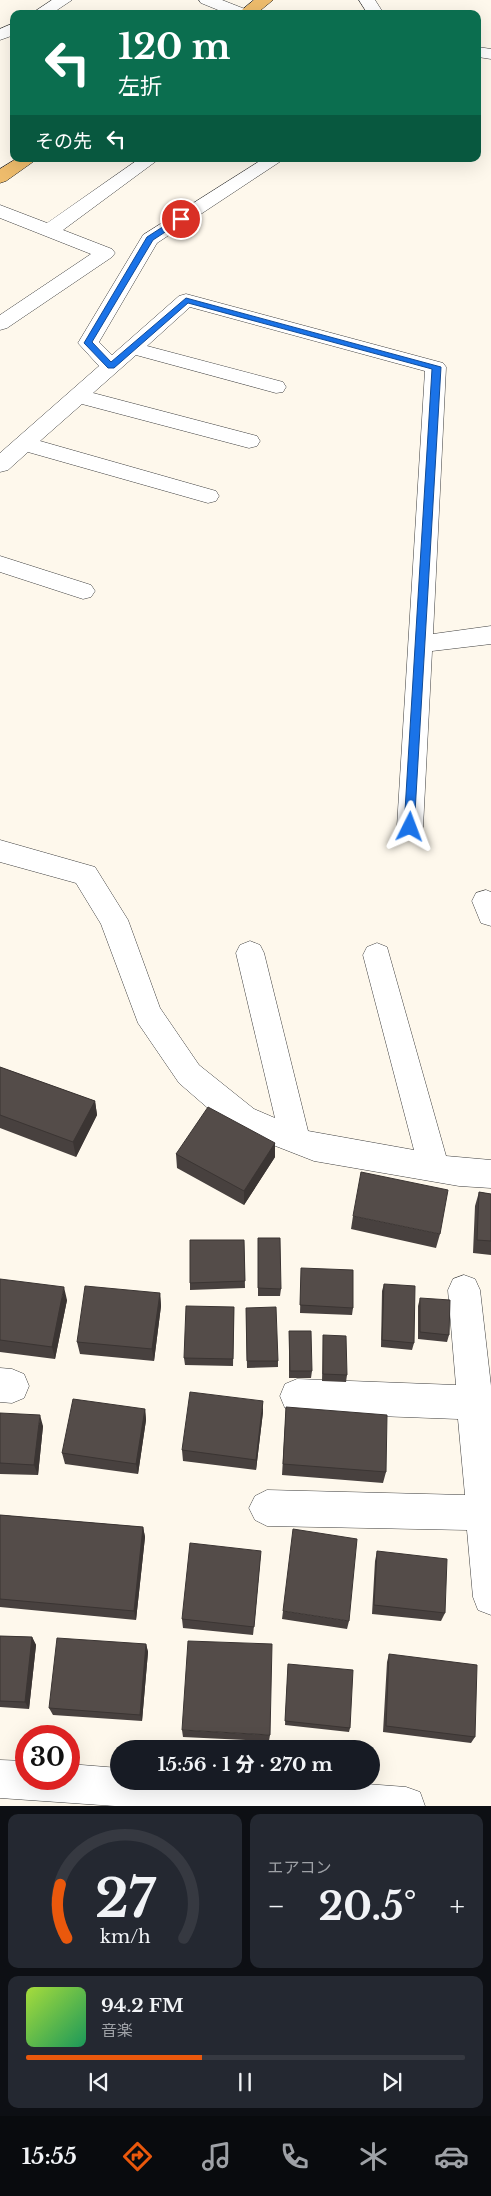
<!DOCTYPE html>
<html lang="ja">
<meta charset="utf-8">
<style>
:root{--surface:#171b24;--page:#242831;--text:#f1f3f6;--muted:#9ea1a6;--line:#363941;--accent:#ea580c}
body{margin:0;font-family:"Libre Baskerville","Noto Sans JP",serif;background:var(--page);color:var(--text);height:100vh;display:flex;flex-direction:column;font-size:19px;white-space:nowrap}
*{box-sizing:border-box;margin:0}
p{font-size:16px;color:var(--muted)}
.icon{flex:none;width:28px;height:28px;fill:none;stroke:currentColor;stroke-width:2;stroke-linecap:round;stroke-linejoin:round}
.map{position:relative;height:1806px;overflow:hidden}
.details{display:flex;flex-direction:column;gap:8px;padding:8px;background:#0d0f14;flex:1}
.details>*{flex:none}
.top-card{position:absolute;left:10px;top:10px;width:471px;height:152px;border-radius:10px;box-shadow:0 5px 20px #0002;background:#0b6e4f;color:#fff;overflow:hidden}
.speed{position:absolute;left:15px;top:1725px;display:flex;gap:10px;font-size:25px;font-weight:700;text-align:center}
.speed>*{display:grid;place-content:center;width:65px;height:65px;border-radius:50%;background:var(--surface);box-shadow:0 5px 20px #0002;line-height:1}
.speed .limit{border:8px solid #d22;background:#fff;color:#111}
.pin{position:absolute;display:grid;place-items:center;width:42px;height:42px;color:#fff;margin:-21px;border:2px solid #fff;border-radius:50%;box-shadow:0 1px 5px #0007}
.me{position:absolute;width:55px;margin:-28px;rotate:3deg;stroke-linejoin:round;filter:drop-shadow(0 0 4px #0008)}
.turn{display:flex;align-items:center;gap:18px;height:105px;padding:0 25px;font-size:22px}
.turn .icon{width:65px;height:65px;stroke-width:2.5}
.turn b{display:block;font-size:35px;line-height:42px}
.then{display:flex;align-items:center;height:48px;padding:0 25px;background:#0003;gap:10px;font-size:19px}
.big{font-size:38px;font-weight:800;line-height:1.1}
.details .tile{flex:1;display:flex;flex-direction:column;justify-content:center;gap:8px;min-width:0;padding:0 18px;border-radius:10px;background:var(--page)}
.details .dial{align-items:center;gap:0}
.dial svg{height:130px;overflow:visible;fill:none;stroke:var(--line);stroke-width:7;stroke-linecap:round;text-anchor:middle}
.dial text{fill:var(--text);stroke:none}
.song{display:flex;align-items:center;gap:15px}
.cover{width:60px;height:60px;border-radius:8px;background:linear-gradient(135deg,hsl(80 70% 55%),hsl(150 70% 35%))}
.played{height:5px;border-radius:2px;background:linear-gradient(90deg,var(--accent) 40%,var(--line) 40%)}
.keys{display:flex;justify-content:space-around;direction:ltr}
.heat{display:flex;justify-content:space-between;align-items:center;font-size:28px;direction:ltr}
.details .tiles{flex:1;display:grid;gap:8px;grid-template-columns:1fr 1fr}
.tile:last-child{grid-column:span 2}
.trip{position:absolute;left:110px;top:1740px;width:270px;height:50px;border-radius:25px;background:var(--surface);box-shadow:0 5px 20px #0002;font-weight:800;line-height:50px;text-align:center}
.tabs{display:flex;height:80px;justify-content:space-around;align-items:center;background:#090b0e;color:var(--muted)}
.tabs .icon{width:35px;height:35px}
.tabs .current{color:var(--accent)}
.tabs b{font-size:22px;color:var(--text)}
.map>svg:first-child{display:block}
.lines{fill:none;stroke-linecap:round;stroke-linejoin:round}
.minor-casing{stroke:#3f3f3f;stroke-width:1}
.major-casing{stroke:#1d1d1d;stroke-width:1}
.minor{fill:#fff;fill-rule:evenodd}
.major{fill:#eebc6c;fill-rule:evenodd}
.wall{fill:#48413f}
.shaded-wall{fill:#3b3533}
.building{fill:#544c49;stroke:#3b3533}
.route{fill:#1a73e8;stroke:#114b97}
</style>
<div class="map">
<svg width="491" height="1806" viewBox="0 0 491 1806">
<rect width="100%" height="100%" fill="#fef8ec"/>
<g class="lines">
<defs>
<path id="minor" d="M52,0H72L51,14H31Z
M199,0H222L250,11L252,14H228L201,3Z
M359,0H375L384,14H368Z
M14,23V35L0,40V29Z
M478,47L491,49V59L478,57Z
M139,159H159L63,230L112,249L115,253L112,257L7,328L0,330V315L91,254L0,218V205L47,223Z
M263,159H284L157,243L99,342L112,355L179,296L186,294L443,363L446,367L433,634L491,626V644L432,651L423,827L419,834L410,837L401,834L397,827L425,371L190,307L147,346L283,382L286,387L283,392L276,393L136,355L93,393L257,436L260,441L257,446L249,448L82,404L40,441L216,491L219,496L216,501L208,503L28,452L8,470L0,472V453L99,366L78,343L143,235Z
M0,556L91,585L95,591L91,597L83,599L0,572Z
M0,840L95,867L128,920L160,1008L199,1065L254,1109L275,1118L236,953L240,945L250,941L260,945L264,953L308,1131L414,1150L363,955L367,947L377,943L387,947L446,1156L491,1160V1188L459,1186L314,1161L232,1129L179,1083L138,1023L101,924L76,883L0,862Z
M486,890L491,892V926L481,923L472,901L476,893Z
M464,1275L475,1279L480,1290L491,1386V1615L478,1610L473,1597L467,1530L267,1526L255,1520L249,1508L255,1496L267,1490L465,1495L458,1419L297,1413L285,1408L280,1396L285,1384L297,1379L456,1385L448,1290L453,1279Z
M0,1368L12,1369L24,1374L29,1386L24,1398L12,1403L0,1402Z
M0,1760L26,1761V1779H69V1764L119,1768V1781H326L406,1787L420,1792L425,1806H115L0,1798Z"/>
<path id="major" d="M254,0H273L256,14H237Z
M16,159H37L6,181L0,183V169Z"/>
</defs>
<use href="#minor" class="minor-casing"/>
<use href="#major" class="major-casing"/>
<use href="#minor" class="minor"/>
<use href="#major" class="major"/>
</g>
<path class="wall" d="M0,1067L95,1101L97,1115L76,1157L0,1128Z
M275,1143V1157L244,1205L177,1168L176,1154Z
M479,1192L491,1194V1255L473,1253L475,1206Z
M353,1216L440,1234L436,1248L351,1229Z
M258,1238L281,1289L280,1296H258Z
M244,1240L245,1288L190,1290V1283Z
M301,1276L353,1308L352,1315L300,1313Z
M0,1279L67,1300L55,1359L0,1352Z
M384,1284L414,1343L412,1350L381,1347L382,1291Z
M160,1293L161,1306L154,1361L80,1354L77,1342Z
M420,1298L449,1335L447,1342L418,1339V1306Z
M234,1307L233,1366L185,1365L184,1358Z
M246,1308L278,1361V1367L247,1368Z
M289,1331L312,1371L311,1378H289Z
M323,1335L347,1375L346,1382L322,1381Z
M286,1407L386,1472L383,1483L282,1475Z
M145,1409L146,1420L138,1474L65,1464L62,1453Z
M263,1412L256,1470L183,1461L182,1450Z
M0,1413L43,1426L38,1475L0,1474Z
M0,1515L143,1527L145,1537L136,1620L0,1607Z
M377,1551L445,1613L441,1621L372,1614L375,1561Z
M260,1560L253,1635L183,1628L182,1619Z
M283,1611L349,1621L347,1629L282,1619Z
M0,1636L32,1637L36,1645L29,1709L0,1707Z
M146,1644L148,1652L142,1721L53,1715L49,1708Z
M389,1654L475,1737L471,1743L383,1732L387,1662Z
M288,1664L350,1728L349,1732L285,1725Z
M182,1730L270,1735L269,1741L183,1737Z"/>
<path class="shaded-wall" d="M95,1101L97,1115L76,1157L73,1142Z
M275,1143V1157L244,1205V1191Z
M64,1287L67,1300L55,1359L52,1347Z
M160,1293L161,1306L154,1361L152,1349Z
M263,1401V1412L256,1470V1460Z
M145,1409L146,1420L138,1474L136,1464Z
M40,1415L43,1426L38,1475L34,1465Z
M143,1527L145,1537L136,1620L134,1611Z
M261,1551L260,1560L253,1635L254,1627Z
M32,1637L36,1645L29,1709L25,1702Z
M146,1644L148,1652L142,1721L140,1715Z"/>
<path class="building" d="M0,1067L95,1101L73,1142L0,1115Z
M208,1107L275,1143L244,1191L176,1154Z
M361,1172L448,1190L440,1234L353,1216Z
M479,1192L491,1194V1241L477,1240Z
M258,1238H280L281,1289L258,1288Z
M190,1240H244L245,1281L190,1283Z
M301,1268L353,1270V1308L300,1305Z
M0,1279L64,1287L52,1347L0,1340Z
M384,1284L415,1286L414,1343L382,1340Z
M85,1286L160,1293L152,1349L77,1342Z
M420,1298L450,1300L449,1335L420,1332Z
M186,1306L234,1307L233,1359L184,1358Z
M276,1307L278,1361H247L246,1308Z
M289,1331H311L312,1371H290Z
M323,1335L346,1336L347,1375L323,1374Z
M190,1392L263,1401L256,1460L182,1450Z
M73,1399L145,1409L136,1464L62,1453Z
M286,1407L387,1415L386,1472L283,1464Z
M0,1413L40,1415L34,1465L0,1463Z
M0,1515L143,1527L134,1611L0,1599Z
M293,1529L357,1539L349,1621L283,1611Z
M190,1543L261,1551L254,1627L182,1619Z
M377,1551L447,1559L445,1613L374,1605Z
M0,1636L32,1637L25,1702L0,1701Z
M57,1638L146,1644L140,1715L49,1708Z
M188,1641L272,1644L270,1735L182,1730Z
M389,1654L477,1665L475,1737L386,1726Z
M288,1664L353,1670L350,1728L285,1721Z"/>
<path class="route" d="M178,217L185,219L153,240L92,342L111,362L186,298L441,367L414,830L410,831L404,827L432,369L188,303L114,368H108L84,343L147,237Z"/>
</svg>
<div class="speed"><div class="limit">30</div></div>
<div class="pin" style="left:181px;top:219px;background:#d93025"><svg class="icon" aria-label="arrive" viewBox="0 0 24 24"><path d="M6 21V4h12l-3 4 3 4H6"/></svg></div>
<svg class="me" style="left:410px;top:827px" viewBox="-20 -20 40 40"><path d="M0-17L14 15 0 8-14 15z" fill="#1a73e8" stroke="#fff" stroke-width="4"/></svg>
<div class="trip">15:56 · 1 分 · 270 m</div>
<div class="top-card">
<div class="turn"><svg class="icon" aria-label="left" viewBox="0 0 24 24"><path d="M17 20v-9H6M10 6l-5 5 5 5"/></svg><div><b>120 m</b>左折</div></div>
<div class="then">その先<svg class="icon" aria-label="left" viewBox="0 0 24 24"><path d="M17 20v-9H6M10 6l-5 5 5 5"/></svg></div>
</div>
</div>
<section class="details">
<div class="tiles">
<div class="tile dial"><svg viewBox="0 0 100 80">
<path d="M14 69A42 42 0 1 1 86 69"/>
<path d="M14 69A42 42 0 0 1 10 36" stroke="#ea580c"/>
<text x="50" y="56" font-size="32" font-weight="700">27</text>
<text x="50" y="72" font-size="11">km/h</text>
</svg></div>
<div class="tile"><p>エアコン</p>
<div class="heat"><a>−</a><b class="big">20.5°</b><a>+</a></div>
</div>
<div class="tile">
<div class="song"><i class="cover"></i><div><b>94.2 FM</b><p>音楽</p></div></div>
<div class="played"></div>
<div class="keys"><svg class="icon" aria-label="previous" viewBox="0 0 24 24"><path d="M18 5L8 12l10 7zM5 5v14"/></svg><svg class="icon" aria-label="pause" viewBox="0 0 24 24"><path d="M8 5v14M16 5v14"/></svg><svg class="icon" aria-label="next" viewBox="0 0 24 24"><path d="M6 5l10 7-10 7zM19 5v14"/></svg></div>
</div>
</div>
</section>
<nav class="tabs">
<b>15:55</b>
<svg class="icon current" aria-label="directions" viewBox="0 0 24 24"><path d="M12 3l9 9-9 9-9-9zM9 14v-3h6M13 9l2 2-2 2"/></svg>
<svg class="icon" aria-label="music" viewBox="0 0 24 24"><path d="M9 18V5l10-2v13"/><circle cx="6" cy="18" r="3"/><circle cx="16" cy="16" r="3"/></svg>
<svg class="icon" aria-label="phone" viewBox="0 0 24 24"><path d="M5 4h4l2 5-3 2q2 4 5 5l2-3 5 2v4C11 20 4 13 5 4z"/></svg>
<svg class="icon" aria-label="climate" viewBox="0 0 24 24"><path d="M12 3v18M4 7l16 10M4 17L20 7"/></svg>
<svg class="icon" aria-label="car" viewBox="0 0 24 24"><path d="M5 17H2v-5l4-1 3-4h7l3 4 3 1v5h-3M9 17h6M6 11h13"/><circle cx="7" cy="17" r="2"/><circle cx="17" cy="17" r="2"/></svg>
</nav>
